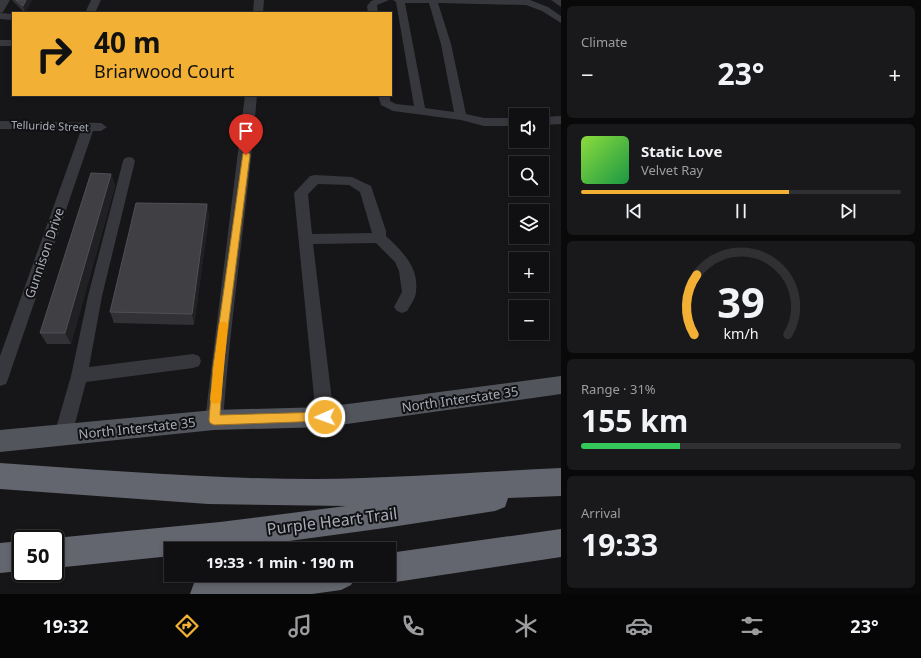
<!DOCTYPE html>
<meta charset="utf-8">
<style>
:root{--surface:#101012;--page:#19191b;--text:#f1f3f6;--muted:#9c9d9f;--line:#303032;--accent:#f2b134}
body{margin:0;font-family:"Noto Sans",sans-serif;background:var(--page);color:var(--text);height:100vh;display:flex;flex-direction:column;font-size:15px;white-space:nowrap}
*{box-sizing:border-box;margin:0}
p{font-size:13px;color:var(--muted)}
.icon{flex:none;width:22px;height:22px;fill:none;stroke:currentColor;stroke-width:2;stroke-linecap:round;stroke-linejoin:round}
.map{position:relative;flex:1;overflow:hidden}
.drawer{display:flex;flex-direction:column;gap:6px;padding:6px;background:#09090a;width:360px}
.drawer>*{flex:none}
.top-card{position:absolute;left:12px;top:12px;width:380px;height:84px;border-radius:0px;box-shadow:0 2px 6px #0003,0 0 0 1px var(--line);background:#f2b134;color:#111;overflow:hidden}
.fabs{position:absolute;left:509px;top:108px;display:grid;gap:8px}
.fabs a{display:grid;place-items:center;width:40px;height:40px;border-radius:0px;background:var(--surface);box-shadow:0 2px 6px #0003,0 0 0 1px var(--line);font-size:20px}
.speed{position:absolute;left:12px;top:530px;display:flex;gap:8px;font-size:20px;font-weight:700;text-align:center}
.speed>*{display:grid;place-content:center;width:52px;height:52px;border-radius:50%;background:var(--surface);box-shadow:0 2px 6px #0003,0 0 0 1px var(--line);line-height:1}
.speed .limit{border:2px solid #111;border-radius:6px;background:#fff;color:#111}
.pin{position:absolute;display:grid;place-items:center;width:34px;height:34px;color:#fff;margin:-41px -17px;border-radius:50% 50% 50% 0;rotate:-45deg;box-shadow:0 0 4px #0007}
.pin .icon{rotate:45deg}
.me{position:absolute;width:44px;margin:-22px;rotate:268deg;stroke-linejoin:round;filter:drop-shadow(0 0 3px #0008)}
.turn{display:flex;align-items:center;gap:14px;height:84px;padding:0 16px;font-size:18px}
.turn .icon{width:52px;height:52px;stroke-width:2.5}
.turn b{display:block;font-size:28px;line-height:34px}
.big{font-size:30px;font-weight:700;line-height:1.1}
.drawer .tile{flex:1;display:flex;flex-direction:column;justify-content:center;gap:6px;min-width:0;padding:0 14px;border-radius:6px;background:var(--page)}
.drawer .dial{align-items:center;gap:0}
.dial svg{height:104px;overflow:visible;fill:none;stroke:var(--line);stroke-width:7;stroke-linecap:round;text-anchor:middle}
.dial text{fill:var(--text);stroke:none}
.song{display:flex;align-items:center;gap:12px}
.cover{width:48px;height:48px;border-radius:6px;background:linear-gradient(135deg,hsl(90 70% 55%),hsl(140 70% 35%))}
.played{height:4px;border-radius:2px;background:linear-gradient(90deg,var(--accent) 65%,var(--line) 65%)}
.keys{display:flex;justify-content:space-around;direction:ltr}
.heat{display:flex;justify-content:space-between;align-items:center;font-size:22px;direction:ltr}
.charge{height:6px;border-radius:3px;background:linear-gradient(90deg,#34c759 31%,var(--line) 0)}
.trip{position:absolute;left:164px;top:542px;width:232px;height:40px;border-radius:0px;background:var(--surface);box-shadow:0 2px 6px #0003,0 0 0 1px var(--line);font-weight:700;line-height:40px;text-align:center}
.menu{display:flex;height:64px;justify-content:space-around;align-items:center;background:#060607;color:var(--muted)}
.menu .icon{width:28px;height:28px}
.menu .on{color:var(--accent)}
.menu b{font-size:18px;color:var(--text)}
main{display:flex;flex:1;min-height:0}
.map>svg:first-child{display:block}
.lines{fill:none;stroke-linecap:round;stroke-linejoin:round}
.minor{fill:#37383d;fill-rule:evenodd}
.major{fill:#53555c;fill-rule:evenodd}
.highway{fill:#63666e;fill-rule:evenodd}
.wall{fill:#323236}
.shaded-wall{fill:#212124}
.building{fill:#3f3f44;stroke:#4f5156}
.route{fill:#f2b134;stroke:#9d7322}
.slow{fill:#f59e0b}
.labels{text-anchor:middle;stroke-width:4;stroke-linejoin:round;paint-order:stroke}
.far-street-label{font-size:11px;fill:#a8adb8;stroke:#111113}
.street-label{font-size:13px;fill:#a8adb8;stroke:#111113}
.near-street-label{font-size:16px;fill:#a8adb8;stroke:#111113}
</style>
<main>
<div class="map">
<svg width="561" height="594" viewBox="0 0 561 594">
<rect width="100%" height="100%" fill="#161618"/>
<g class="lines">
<path class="minor" d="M0,0H10L3,12L0,13Z
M91,0H101L95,13H85Z
M254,0H264L263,13H253Z
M374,0H389L377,5L378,13H368L367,6L371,1Z
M393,0H530L548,7L561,16V23L542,11L526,5L438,3L451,44L466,114L484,118H516V126H484L461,120L393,111L381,105L378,95H390V101L396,104L414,106L396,2ZM405,3H429L441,44L454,112L425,108Z
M551,0H561V7Z
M0,13L13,14V20L0,19Z
M0,40H13V46H0Z
M245,95H257C248,204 231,311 223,420L220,426L214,428L208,426L205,420Z
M561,116V124L542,125V117Z
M0,121L101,123L107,127L101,131H93L8,379L6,384L0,386V356L81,130L0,129Z
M129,157L133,158L135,161L102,296L89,367L193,354L199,356L201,361L199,366L193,368L86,382L72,435L69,441L63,443L57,441L54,435L71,376L88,296L123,161L125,158Z
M315,175L352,177L371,186L386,231V236C402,251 419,267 416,291C416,298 410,306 407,311L402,313L397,311L394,307L402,292L399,271L395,262L376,243L313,244L334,417L331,423L325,425L319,423L316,417L294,193L310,176ZM318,184L349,185L360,192L372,233L312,234L308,194Z"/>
<path class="major" d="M561,376V394L325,427L214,430L0,452V430L214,410L325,407Z"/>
<path class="highway" d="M0,463C104,470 209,479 314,479C396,478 479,472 561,468V496L508,498L505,507L495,511L385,528L230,549H171V556L55,568V538L220,522L346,506L208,504L0,489Z
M561,529V557L389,583L379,578L377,575H389V553Z
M21,541V571L0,573V543Z
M233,575H356L351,585L341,590L312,594H190L194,583L205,579Z"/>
</g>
<path class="wall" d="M12,0H32L25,13Z
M111,174L115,186L71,344H47L40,333Z
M207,204L209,216L194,325L114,323L110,312Z"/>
<path class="shaded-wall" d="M26,0H32L25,13L23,6Z
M111,174L115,186L71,344L65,333Z
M207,204L209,216L194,325L192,314Z"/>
<path class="building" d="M16,0H26L23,6Z
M91,173L111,174L65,333H40Z
M136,203L207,204L192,314L110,312Z"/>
<path class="route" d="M243,153H249L250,155L223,367L220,415L325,412L329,413L330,417L329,420L325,421L214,425L210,423L209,420L213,367Z"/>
<path class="slow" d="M224,321L228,324L221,400L219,403L215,404L212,403L210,400L219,324Z"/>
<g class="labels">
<g class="far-street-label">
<text transform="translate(50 126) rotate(2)" y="4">Telluride Street</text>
</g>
<g class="street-label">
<text transform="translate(44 253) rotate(-71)" y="5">Gunnison Drive</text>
<text transform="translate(460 399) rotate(-8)" y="5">North Interstate 35</text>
<text transform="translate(137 428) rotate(-6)" y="5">North Interstate 35</text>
</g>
<g class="near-street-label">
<text transform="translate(332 521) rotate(-7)" y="6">Purple Heart Trail</text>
</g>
</g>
</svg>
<div class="fabs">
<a><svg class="icon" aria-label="sound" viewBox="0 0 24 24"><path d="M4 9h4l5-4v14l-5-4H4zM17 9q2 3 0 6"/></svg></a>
<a><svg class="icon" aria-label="search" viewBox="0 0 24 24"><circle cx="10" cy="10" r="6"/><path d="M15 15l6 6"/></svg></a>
<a><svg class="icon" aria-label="layers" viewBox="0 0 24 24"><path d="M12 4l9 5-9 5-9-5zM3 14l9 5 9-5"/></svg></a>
<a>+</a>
<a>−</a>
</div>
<div class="speed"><div class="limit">50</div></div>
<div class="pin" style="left:246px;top:155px;background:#d93025"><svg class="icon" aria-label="arrive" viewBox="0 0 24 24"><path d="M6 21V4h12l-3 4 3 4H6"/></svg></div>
<svg class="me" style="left:325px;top:417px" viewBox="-20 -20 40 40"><circle r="17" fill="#f2b134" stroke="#fff" stroke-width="3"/><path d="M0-11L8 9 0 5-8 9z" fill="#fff"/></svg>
<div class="trip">19:33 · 1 min · 190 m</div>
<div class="top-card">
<div class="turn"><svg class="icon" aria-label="right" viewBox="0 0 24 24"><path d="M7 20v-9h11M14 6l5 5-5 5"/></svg><div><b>40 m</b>Briarwood Court</div></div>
</div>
</div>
<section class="drawer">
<div class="tile"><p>Climate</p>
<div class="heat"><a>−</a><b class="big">23°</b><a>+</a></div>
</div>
<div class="tile">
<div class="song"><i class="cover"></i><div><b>Static Love</b><p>Velvet Ray</p></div></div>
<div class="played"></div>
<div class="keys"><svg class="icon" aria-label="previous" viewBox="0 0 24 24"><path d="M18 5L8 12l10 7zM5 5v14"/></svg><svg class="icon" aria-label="pause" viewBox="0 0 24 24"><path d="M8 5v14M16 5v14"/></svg><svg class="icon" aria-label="next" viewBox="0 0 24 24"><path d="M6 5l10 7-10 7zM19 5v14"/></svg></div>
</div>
<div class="tile dial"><svg viewBox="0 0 100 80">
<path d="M14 69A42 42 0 1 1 86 69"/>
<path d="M14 69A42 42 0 0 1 16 23" stroke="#f2b134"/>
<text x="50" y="56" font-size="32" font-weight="700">39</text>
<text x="50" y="72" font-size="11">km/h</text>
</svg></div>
<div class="tile"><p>Range · 31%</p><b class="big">155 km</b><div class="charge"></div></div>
<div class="tile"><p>Arrival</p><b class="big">19:33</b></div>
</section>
</main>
<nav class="menu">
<b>19:32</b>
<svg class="icon on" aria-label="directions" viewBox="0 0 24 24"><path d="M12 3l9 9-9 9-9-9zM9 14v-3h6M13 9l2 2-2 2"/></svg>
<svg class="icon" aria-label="music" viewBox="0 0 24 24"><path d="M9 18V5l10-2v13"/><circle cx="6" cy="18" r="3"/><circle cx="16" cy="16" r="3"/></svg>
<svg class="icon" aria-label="phone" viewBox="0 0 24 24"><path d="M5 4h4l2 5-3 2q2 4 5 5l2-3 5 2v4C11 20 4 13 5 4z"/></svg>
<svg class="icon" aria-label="climate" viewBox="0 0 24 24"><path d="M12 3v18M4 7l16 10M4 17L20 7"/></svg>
<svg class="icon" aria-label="car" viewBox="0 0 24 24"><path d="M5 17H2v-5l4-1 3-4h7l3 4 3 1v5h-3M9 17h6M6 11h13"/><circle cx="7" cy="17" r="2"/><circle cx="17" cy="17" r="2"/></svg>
<svg class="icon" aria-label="filters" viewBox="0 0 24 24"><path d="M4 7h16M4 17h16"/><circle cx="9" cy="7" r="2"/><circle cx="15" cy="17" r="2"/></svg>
<b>23°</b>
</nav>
